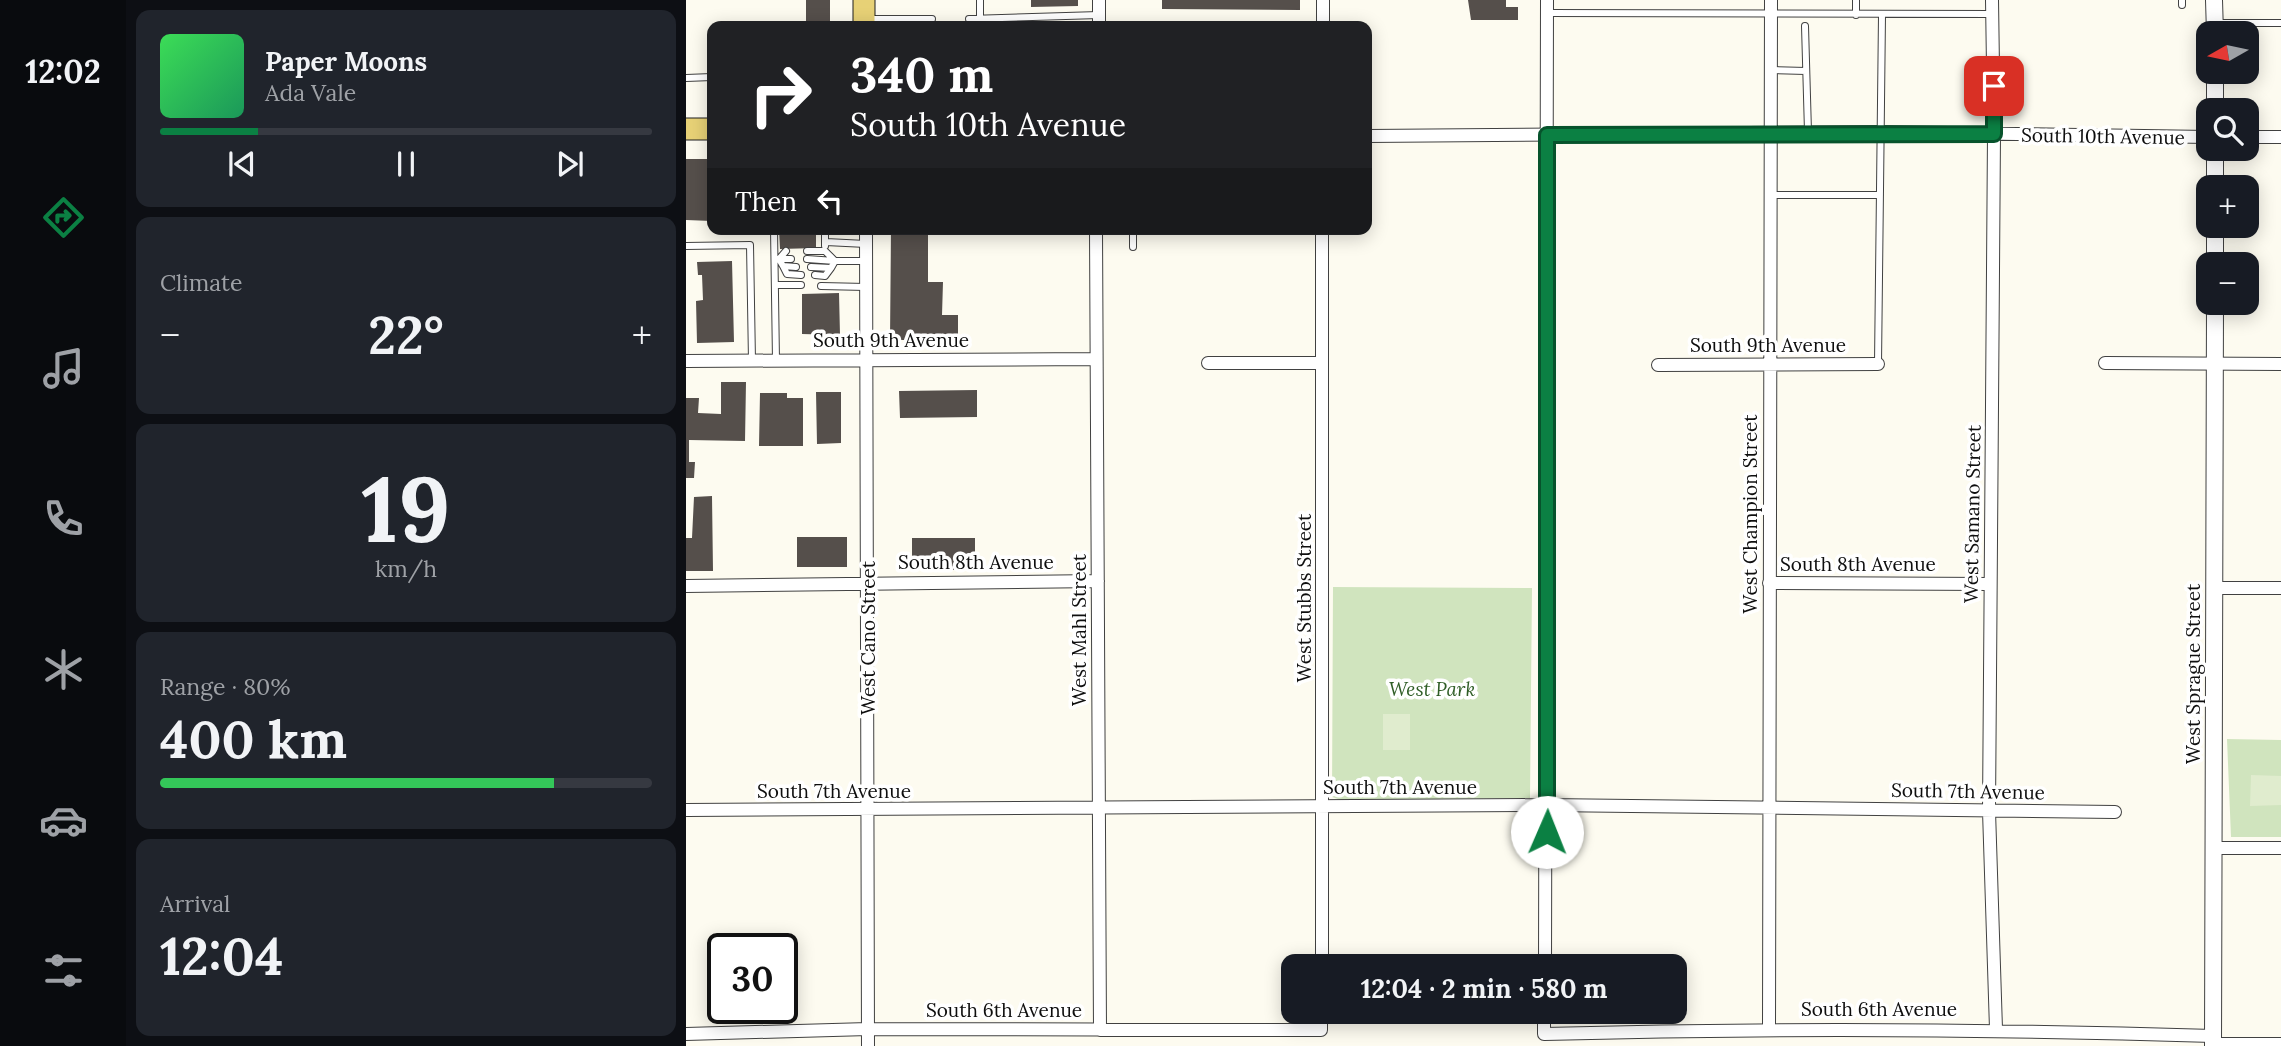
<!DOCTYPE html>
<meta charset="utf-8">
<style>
:root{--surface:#171b24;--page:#20242c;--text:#f1f3f6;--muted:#9ea1a6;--line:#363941;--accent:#0b8043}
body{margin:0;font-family:Lora,serif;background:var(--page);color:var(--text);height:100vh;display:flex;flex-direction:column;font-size:26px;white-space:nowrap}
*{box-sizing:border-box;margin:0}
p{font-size:23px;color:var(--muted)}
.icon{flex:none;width:38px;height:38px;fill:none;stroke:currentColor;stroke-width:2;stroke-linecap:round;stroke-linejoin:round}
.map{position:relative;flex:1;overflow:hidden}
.side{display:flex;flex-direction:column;gap:10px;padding:10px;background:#0d0f14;width:560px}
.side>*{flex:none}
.banner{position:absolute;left:21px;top:21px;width:665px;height:214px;border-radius:14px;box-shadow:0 4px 18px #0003;background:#202124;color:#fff;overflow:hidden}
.needle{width:46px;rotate:261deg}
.tools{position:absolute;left:1510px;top:21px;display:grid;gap:14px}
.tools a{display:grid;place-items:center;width:63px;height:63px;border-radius:14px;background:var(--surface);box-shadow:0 4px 18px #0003;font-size:35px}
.speed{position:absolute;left:21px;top:933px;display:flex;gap:14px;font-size:35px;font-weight:700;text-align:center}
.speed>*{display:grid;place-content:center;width:91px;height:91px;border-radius:50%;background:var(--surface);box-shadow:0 4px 18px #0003;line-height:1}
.speed .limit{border:4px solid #111;border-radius:10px;background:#fff;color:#111}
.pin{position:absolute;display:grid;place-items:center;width:60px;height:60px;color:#fff;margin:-30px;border-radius:14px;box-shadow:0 4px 10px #0006}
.me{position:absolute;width:77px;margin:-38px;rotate:1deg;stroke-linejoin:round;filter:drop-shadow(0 0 5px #0008)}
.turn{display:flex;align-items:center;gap:24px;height:147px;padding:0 28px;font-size:32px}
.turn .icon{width:91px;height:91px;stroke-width:2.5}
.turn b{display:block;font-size:49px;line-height:60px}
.then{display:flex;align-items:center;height:66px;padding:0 28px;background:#0003;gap:14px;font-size:26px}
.big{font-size:52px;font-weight:700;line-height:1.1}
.side .tile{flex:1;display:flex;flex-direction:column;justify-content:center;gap:10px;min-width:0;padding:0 24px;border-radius:14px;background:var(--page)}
.side .dial{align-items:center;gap:0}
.dial b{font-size:91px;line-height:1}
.song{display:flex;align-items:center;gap:21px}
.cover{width:84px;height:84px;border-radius:10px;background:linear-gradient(135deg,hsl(130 70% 55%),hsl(150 70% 35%))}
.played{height:7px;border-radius:4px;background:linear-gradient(90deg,var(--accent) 20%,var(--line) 20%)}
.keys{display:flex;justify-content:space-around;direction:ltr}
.heat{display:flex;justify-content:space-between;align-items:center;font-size:38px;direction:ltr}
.charge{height:10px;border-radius:5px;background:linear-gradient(90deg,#34c759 80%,var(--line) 0)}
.trip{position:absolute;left:595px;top:954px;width:406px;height:70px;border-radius:14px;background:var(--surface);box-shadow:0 4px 18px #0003;font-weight:700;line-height:70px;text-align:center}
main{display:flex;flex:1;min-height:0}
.tabs{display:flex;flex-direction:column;width:126px;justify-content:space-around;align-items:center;background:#090b0e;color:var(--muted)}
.tabs .icon{width:49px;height:49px}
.tabs .selected{color:var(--accent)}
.tabs b{font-size:32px;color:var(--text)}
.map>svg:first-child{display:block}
.green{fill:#d0e4be}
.pitch{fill:#e0ecce}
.building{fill:#554f4b}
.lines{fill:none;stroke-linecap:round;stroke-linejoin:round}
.service-casing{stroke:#414141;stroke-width:8}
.minor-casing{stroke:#414141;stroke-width:14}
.tertiary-casing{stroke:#414141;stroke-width:18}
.primary-casing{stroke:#1f1f1f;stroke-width:23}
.service{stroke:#fff;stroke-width:6}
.minor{stroke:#fff;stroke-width:12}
.tertiary{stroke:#fff;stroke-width:16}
.primary{stroke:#e7d176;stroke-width:21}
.route-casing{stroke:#07532c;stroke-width:18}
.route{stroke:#0b8043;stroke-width:12}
.labels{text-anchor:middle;stroke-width:7;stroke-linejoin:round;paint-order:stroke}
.street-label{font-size:19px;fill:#0e0e0e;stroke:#fff}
.park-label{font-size:19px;font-style:italic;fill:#2f5d26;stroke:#fff}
</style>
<main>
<nav class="tabs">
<b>12:02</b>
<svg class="icon selected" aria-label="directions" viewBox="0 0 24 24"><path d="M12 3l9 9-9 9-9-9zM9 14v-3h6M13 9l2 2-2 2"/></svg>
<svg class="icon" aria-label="music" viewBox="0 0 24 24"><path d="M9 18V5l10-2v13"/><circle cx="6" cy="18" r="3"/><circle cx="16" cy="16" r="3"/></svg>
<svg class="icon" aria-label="phone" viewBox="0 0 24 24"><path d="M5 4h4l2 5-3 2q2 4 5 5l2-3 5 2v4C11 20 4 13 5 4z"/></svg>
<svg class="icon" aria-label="climate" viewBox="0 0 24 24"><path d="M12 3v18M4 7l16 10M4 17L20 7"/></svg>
<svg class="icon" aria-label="car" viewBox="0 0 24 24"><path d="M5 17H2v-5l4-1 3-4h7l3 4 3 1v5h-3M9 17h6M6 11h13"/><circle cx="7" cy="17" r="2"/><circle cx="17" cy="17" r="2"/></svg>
<svg class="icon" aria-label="filters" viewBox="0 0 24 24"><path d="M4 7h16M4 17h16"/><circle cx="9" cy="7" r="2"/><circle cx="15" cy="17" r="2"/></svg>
</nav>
<section class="side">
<div class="tile">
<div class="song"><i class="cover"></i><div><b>Paper Moons</b><p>Ada Vale</p></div></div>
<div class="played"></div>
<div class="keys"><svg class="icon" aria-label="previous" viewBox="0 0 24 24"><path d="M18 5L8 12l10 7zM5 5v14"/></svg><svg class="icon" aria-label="pause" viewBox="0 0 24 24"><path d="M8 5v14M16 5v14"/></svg><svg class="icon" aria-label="next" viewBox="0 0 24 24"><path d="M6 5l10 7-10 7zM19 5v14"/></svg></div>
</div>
<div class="tile"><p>Climate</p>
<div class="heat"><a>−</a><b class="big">22°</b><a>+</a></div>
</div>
<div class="tile dial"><b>19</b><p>km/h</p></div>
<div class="tile"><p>Range · 80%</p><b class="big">400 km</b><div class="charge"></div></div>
<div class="tile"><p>Arrival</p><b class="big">12:04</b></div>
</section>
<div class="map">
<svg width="1595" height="1046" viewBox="0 0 1595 1046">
<rect width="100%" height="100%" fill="#fdfbf0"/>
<path class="green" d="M647,587L846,588L844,798L655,800L646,797Z
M1541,739L1595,740V837H1545Z"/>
<path class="pitch" d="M697,714H724V750H697Z
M1565,775L1595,776V805L1564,806Z"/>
<path class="building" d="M120,0H144V26H120Z
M345,0H392V6L345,7Z
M476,0H614V10L476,9Z
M782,0H820V7H832V20H785Z
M0,159H26V221L0,220Z
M93,229H130V248L94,249Z
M205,229H242V282H257L256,315H272V340H204Z
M46,261L48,342L11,343L10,301L17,300L16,275H12L11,262Z
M153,293L154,335L116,334V294Z
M35,382H60L59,441L3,440V462H9L8,478H0V398H13L12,413L35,414Z
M291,390V417L214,418L213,391Z
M130,392H155V443L131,444Z
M74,393H101V398H117V446H73Z
M26,496L27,571H0V538H6L8,497Z
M111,537H161V567H111Z
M226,538H289V570H226Z"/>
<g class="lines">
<defs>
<path id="service" d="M1170,0V15
M1496,5V0
M861,13L1307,14
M183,19H246
M283,19L413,15
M1530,23H1595
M294,26V0
M1119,26L1122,132
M1085,70L1120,71
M0,78L26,77
M1087,195H1194
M88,229L90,360
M139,229V246
M140,242L180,244
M0,246L64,245L66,361
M447,247V229
M100,251L93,259L97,266L110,267
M121,251H139L149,261H181
M93,259H105
M121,259L149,261
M97,266L101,274L115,275
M125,267L145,268L149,261
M129,275L139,276L145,268
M89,285H115
M135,286L180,287
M1192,364L1196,15"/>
<path id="minor" d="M1306,0L1308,134L1303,811L1310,1029
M413,26V0
M637,26V0
M681,136L1195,132L1522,137
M1561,137H1595
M180,229L182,1046
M410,229L414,1030
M0,361L409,359
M522,363H636
M1419,363L1595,364
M972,365L1192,364
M1083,583L1304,584
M0,586L412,581
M1528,588H1595
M0,810L861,805L1429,812
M1528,848H1595
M636,966V229
M859,966L861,0
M858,1012V1034C1081,1028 1304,1029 1527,1036
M1083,1028L1085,0
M0,1034L182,1029L635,1030V1012
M1527,1044H1595"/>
<path id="tertiary" d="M1528,0L1529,33
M1529,72V110
M1529,187V149
M1529,264V226
M1527,1046L1529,303"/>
<path id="primary" d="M178,0V26
M0,129H26"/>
</defs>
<use href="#service" class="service-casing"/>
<use href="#minor" class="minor-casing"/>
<use href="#tertiary" class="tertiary-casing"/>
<use href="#primary" class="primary-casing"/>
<use href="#service" class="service"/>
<use href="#minor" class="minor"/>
<use href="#tertiary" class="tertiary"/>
<use href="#primary" class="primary"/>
</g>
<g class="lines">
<defs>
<path id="route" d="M861,832V135L1308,134V86"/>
</defs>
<use href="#route" class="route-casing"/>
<use href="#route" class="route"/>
</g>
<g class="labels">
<g class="street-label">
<text transform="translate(1417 136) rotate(1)" y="7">South 10th Avenue</text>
<text x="205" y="347">South 9th Avenue</text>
<text x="1082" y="352">South 9th Avenue</text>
<text transform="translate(1064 514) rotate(-90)" y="7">West Champion Street</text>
<text transform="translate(1286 514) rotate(-89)" y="7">West Samano Street</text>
<text x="290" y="569">South 8th Avenue</text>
<text x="1172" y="571">South 8th Avenue</text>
<text transform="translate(618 598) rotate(-90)" y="7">West Stubbs Street</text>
<text transform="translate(393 630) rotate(-90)" y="7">West Mahl Street</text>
<text transform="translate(182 638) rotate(-90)" y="7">West Cano Street</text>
<text transform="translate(1507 674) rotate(-90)" y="7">West Sprague Street</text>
<text x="714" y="794">South 7th Avenue</text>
<text x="148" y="798">South 7th Avenue</text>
<text transform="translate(1282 791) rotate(1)" y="7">South 7th Avenue</text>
<text x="1193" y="1016">South 6th Avenue</text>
<text x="318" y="1017">South 6th Avenue</text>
</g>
<g class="park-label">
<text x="746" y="696">West Park</text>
</g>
</g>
</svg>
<div class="tools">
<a><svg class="needle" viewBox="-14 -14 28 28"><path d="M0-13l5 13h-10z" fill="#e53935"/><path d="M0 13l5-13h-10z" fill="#9ea1a6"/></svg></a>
<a><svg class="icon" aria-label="search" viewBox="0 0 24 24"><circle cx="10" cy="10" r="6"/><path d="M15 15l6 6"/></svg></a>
<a>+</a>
<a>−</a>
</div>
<div class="speed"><div class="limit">30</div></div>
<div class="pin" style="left:1308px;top:86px;background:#d93025"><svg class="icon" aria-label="arrive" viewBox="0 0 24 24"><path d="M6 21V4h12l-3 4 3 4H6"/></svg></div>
<svg class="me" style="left:861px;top:832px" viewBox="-20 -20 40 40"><circle r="19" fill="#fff"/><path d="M0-13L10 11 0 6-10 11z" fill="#0b8043"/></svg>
<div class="trip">12:04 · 2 min · 580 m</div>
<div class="banner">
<div class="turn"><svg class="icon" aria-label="right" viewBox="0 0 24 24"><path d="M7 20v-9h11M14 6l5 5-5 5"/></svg><div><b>340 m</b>South 10th Avenue</div></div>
<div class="then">Then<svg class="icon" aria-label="left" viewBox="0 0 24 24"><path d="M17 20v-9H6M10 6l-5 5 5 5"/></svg></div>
</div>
</div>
</main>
